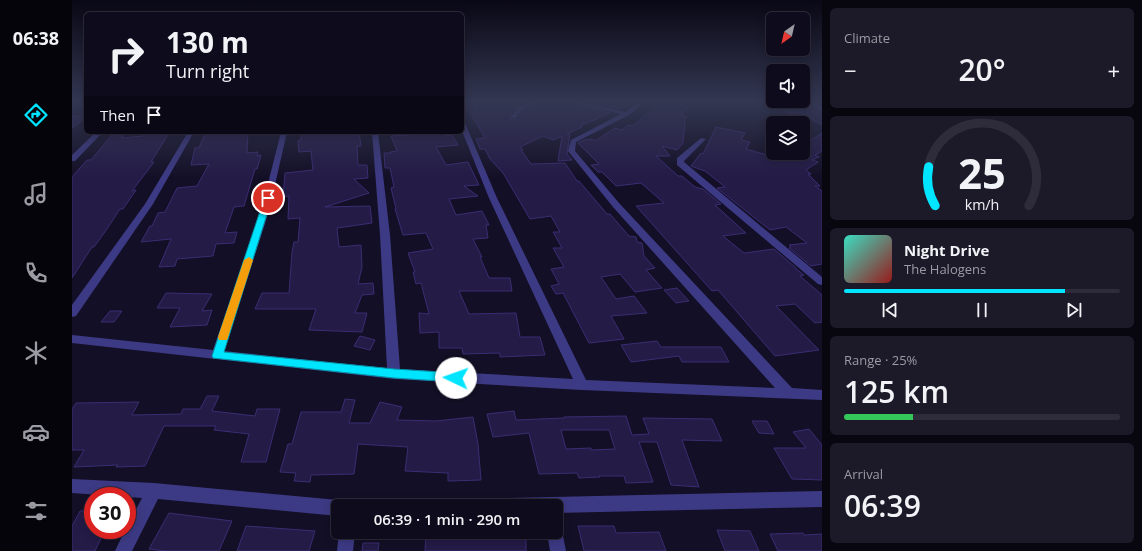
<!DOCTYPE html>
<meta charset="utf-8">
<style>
:root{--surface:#0e0b1c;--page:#1c1929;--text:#f1f3f6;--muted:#9b9ba3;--line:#2e2b3b;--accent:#00e5ff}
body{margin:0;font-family:"Open Sans",sans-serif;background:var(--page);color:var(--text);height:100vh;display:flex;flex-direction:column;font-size:15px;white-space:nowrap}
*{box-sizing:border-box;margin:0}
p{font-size:13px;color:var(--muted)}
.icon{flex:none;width:22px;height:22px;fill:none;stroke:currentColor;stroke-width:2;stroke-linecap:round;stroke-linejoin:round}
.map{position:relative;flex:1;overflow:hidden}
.panel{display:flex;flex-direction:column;gap:8px;padding:8px;background:#08060f;width:320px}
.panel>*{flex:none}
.banner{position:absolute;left:12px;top:12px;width:380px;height:122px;border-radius:6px;box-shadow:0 2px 10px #0003,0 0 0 1px var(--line);background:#0e0b1c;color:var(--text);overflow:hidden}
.needle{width:26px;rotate:214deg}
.fabs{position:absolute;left:694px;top:12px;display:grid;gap:8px}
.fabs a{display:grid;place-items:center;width:44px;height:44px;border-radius:6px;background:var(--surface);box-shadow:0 2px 10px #0003,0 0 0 1px var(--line);font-size:20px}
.speed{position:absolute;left:12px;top:487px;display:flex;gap:8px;font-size:20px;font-weight:700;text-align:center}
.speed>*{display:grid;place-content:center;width:52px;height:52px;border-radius:50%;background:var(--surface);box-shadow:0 2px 10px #0003,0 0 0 1px var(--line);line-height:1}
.speed .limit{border:6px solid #d22;background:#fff;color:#111}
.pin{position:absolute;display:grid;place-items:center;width:34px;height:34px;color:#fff;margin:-17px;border:2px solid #fff;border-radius:50%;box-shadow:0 1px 4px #0007}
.me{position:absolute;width:44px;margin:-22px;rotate:273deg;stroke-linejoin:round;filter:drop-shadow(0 0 3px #0008)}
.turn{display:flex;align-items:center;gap:14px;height:84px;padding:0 16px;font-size:18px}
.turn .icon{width:52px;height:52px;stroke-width:2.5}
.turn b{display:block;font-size:28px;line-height:34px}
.then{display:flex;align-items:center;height:38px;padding:0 16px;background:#0003;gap:8px;font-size:15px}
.big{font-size:30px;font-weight:600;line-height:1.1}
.panel .tile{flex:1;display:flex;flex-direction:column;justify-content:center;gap:6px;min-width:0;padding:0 14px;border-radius:6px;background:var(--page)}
.panel .dial{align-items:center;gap:0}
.dial svg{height:104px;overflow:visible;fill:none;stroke:var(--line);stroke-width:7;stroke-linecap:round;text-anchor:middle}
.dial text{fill:var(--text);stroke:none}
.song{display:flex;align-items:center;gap:12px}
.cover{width:48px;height:48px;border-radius:6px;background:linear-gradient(135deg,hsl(170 70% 55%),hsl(0 70% 35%))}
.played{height:4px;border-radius:2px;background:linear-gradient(90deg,var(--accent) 80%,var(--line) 80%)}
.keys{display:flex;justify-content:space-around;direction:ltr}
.heat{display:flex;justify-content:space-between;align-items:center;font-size:22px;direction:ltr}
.charge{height:6px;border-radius:3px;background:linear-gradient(90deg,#34c759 25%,var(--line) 0)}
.trip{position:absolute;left:259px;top:499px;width:232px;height:40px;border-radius:6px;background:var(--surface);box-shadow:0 2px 10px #0003,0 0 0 1px var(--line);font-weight:600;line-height:40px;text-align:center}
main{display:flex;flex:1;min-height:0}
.tab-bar{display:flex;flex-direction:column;width:72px;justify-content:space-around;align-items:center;background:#06040b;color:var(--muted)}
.tab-bar .icon{width:28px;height:28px}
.tab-bar .active{color:var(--accent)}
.tab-bar b{font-size:18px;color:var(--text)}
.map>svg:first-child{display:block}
.building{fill:#241b47;stroke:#3b2d73;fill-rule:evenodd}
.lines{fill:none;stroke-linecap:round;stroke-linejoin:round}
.minor{fill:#3d3a85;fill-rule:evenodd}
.route{fill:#00e5ff;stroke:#0095a6}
.slow{fill:#f59e0b}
</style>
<main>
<nav class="tab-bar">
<b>06:38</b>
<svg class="icon active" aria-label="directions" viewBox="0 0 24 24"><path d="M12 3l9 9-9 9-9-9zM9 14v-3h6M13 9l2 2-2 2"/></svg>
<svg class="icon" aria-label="music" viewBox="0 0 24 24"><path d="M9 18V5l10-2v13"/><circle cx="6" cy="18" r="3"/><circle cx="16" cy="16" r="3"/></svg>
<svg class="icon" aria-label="phone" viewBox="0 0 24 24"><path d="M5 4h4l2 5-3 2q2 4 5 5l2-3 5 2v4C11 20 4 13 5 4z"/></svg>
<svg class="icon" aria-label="climate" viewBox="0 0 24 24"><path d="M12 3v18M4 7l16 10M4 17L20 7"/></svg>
<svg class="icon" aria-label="car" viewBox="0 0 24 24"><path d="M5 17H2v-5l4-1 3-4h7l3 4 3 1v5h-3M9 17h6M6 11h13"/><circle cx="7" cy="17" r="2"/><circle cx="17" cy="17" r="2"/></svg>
<svg class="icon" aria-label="filters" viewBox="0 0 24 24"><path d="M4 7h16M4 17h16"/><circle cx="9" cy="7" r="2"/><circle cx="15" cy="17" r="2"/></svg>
</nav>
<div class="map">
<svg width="750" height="551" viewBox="0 0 750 551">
<rect width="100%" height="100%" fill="#130f26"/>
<path class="building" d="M399,101H456L447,105L438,115L439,120L444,119L453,109L467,101H493L494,102L538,113L508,126L510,127L495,134H498L495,154L500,160L486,161L490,136L481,140L471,136L448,147L451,150H449L459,164L493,163L505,181H507L535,214H538L557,236L564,237L565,242L570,243L572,256L583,268L574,270L590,288L563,292L548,274L529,277L544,299L562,296L575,313L539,316L552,339L517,343L491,293L484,294L479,286L487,284L479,269L492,267L481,248H490L481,232H488L479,216L458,219L431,173L418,159L413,149H408L404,139L413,138L397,110L403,109Z
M510,101L532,103L534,101H565L547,109Z
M589,101L617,106L609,115L615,117L613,119L611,143L605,150L590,146L598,156H584L606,176H610L623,187L631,189L649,204L643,205L674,233L651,236L672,253L702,249L724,268H723L732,275L728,276L750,295V322L743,323L723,304L704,306L747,350L703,356L646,290L640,291L564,206L592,203L569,183L544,186L530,172H526L519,165L527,164L506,143L512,140L520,139L523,141L543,128L550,130L556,125L561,126Z
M704,102L735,103L750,113V125L730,113H715Z
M0,116H14V117L0,128Z
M644,127L673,133L669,140L678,142L674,149L702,157L707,154L715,157L723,153H731V145L750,133V151L743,155L747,157L740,160L746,162L734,170L739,174H736L748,186H743L750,191V264L739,266L717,248L719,247L717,245L735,243L714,227L698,230L645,188L653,187L633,171L619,166L629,153L631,154Z
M137,132H176L175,153L186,152L185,156L189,155L185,169H183L172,206L162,207L153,233L165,232L162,243L144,244L141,256L105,259L103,266L87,267L99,239L69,242L78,226H80L86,213L93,212L105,188L125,186L137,164L119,165L123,148H127L132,136H135Z
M229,132H287L289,146H285L286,165H295L296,178L282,179L297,193L253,207L298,206L300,223L265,228L267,247L289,245L290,267L286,284L301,283L302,294L290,295L283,313H295L290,332L237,330L244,309H183L190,293H217L220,252L222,242H226L228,218L216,219L217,196L211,197L213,173L241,170L239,151L227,152L226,141L229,140Z
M336,132H372V135H380L386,145L364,147L374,165L396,162L407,185L392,186L406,196L377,199L384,215L410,211L417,225H414L416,238L401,239L410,257H408L417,278H438L440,291H387L397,314L444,313L448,337H468L473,355L428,357V353L391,354L390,348H367V332L348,333L347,313L357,314L349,283L344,284L341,272H343L336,253L361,249L354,233L331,235L323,209H324L319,188L322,187L318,168H313L312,153H319L318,152L325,151L319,136L337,135Z
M74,133H97L79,162H82L60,191L64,190L51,209H48L35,229L22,247H20L0,278V177L15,160H19L40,135L53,134L49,138L71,136Z
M605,288L617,301L604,303L592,290Z
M94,293L140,294L130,311L140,310L135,325L98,327L108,308H85Z
M38,311H50L42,322H29Z
M288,336L303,340L298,350L282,346Z
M585,341L589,347H649L657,362H610L607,356L559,362L549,345Z
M135,396H147L140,411L183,416L185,409H208L194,462H169L177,434L142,430L144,426H92L73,466L44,467L46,465L2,467L12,450H0V409L4,403L67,402L60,415L109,414L111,409H128Z
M273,399L283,400L277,423H298L308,402L330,407L325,420L364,421L401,417L406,444L409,480L376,481V473L333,471L336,447L286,444L282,474L239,475L238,482L222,481L224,473L208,472L216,444H220L229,412H269Z
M442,411L444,420L492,418V417L554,416L560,435L577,434L571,418L640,419L650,441L610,440L627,487L599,485L585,442H567L581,482L554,483L552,476H527L528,477L507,478L505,473L467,474L457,433L421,437L415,414ZM489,430H537L543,449L519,450V448L494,449Z
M680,421H695L702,434L687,433Z
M737,429L750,445V480L720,479L702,448H734L721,432Z
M21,510V530H33L23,551H0V526L8,511Z
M97,513L160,521L147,551H92L77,549Z
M174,526L243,531L237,551H165Z
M506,526H542L544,533L587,532L594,551H512Z
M645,530L678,531L687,551H653Z
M354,532H454V551H353Z
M731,533L732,535L750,534V551H706L698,534Z
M291,543H307L306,551H290Z"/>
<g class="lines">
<path class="minor" d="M459,101H466L452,108L443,118H439V116L448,106Z
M494,101H504L554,112L568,101H574L557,115L504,142L503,151L547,203L720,388L750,390V400L510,390L322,379L0,343V335L141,350L189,211L209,132H215L197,211L152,351L315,368L308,235L300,132H306L318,235L328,369L501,379L417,198L390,131V121L393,123L425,198L514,380L703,388L541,207L496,151L499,140L549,114Z
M735,101H741L750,107V112Z
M24,132H31L3,161H0V155Z
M116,132H122L81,204L4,316L0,317V305L73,204Z
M629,138L634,139L612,161V162L750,277V285L746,284L605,165V158Z
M0,479L82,483L266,500L272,502L273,506H266V516L86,499L60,551H43L53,530H55V526L70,498L0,493Z
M750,491V507L484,513V506H425L427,500L433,498Z
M484,524L489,526L494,551H478L475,532H484Z
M267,532H283L281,551H265Z"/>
</g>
<linearGradient id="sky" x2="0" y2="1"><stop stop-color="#0a0815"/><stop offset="0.57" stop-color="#333752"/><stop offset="1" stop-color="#333752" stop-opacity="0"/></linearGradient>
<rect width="750" height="178" fill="url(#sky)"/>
<path class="route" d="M193,196H196L200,198L152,352L322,369L384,373L388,374L390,378L388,381L384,382L322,378L141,358L140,356Z"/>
<path class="slow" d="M177,257L181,260L156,337L155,340H147L146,337L172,260Z"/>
</svg>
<div class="fabs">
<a><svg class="needle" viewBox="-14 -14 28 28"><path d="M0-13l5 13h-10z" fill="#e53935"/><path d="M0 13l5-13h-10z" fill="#9b9ba3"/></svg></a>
<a><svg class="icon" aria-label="sound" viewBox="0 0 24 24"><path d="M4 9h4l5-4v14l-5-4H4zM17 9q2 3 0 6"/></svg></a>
<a><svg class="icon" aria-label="layers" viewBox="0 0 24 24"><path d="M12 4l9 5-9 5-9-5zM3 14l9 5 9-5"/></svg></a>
</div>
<div class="speed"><div class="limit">30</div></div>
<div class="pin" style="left:196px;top:198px;background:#d93025"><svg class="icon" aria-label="arrive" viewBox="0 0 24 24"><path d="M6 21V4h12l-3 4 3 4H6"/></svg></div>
<svg class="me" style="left:384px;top:378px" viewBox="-20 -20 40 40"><circle r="19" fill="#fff"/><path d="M0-13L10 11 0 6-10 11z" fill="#00e5ff"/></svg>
<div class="trip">06:39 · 1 min · 290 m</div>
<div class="banner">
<div class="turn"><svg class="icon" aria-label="right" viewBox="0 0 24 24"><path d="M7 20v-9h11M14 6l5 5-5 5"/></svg><div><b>130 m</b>Turn right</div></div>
<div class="then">Then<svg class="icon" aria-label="arrive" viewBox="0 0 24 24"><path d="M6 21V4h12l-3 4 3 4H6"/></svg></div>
</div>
</div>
<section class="panel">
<div class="tile"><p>Climate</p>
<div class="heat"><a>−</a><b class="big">20°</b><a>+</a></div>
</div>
<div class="tile dial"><svg viewBox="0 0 100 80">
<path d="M14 69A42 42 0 1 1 86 69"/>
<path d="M14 69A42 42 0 0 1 9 39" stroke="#00e5ff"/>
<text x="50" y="56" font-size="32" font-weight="700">25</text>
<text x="50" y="72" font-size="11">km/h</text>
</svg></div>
<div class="tile">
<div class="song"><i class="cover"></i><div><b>Night Drive</b><p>The Halogens</p></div></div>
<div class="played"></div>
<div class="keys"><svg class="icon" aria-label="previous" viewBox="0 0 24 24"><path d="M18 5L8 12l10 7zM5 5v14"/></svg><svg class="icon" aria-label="pause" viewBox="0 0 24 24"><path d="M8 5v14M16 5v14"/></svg><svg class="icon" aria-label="next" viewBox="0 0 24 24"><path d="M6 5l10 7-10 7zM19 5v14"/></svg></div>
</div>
<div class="tile"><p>Range · 25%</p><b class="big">125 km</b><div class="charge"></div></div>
<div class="tile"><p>Arrival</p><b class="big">06:39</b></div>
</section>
</main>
